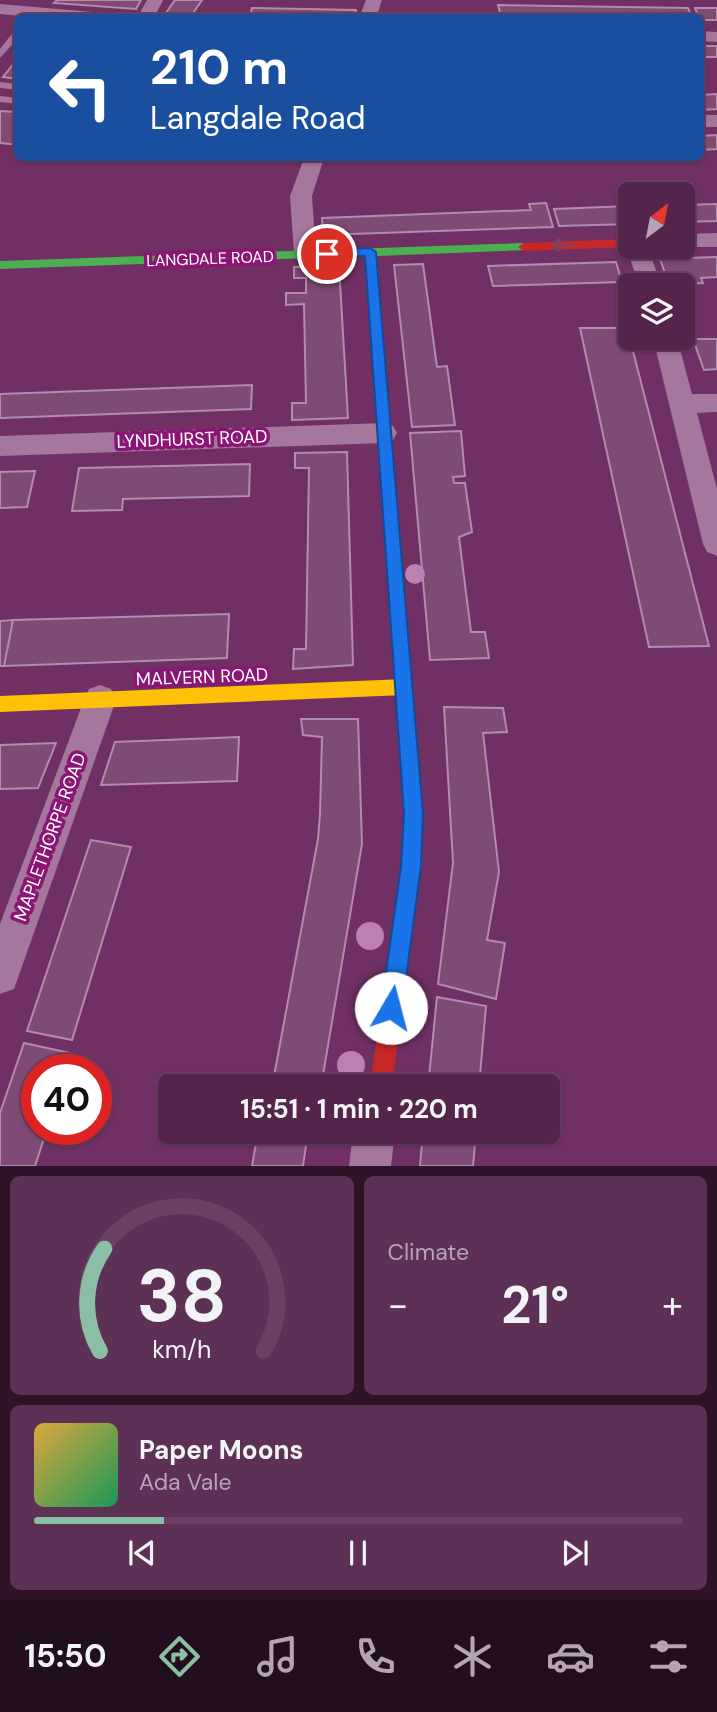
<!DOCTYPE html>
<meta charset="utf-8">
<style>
:root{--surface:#54244b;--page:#5d3055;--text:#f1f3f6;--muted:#b5a4b5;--line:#6a4163;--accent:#8abfa5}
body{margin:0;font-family:"DM Sans",sans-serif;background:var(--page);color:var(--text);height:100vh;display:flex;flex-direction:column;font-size:26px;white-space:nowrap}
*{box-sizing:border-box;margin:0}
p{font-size:23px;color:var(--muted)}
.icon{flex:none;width:38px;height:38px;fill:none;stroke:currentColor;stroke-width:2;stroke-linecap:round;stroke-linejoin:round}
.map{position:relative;height:1166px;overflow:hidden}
.sheet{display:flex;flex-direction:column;gap:10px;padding:10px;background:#2e1429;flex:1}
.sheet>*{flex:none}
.hud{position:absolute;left:14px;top:14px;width:690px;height:147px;border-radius:10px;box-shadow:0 2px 5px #0004,0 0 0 2px var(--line);background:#1a4fa0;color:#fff;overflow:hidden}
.needle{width:46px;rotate:32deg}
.tools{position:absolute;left:618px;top:182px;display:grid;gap:14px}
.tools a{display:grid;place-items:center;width:77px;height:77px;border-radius:10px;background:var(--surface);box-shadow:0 2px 5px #0004,0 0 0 2px var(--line);font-size:35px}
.speed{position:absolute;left:21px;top:1054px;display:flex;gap:14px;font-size:35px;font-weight:700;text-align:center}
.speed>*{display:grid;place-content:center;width:91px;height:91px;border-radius:50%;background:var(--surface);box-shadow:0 2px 5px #0004,0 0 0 2px var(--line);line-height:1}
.speed .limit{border:10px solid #d22;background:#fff;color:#111}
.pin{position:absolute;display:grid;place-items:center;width:60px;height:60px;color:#fff;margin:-30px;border:4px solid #fff;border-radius:50%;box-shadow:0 2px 7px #0007}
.me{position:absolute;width:77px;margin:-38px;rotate:8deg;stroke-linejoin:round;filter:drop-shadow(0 0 5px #0008)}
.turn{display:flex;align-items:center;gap:24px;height:147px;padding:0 21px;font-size:32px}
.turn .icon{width:91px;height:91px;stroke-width:2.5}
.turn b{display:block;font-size:49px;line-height:60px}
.big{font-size:52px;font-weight:700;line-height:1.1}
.sheet .widget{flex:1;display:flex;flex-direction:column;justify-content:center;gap:10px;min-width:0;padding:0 24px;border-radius:10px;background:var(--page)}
.sheet .dial{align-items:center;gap:0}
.dial svg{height:182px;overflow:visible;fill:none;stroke:var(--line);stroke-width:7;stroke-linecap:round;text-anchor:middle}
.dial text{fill:var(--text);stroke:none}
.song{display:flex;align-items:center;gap:21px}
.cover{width:84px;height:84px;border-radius:10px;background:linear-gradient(135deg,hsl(40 70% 55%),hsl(150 70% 35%))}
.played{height:7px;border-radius:4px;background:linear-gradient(90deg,var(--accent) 20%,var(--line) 20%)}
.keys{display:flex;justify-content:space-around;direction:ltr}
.heat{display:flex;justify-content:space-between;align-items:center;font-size:38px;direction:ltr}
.sheet .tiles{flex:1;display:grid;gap:10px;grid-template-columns:1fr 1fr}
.widget:last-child{grid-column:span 2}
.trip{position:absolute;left:158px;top:1074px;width:402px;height:70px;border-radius:10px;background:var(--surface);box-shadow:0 2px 5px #0004,0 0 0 2px var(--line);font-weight:700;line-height:70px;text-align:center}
.tab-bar{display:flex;height:112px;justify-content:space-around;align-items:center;background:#220e1e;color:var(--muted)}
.tab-bar .icon{width:49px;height:49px}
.tab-bar .current{color:var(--accent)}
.tab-bar b{font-size:32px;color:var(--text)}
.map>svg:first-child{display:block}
.building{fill:#7f4a74;stroke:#b38bab;stroke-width:2}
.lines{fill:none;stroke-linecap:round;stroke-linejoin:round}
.lane{fill:#a5779c;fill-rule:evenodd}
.street{fill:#a5779c;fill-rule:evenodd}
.fast{fill:#4caf50;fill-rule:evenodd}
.slow{fill:#ffc107;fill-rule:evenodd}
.jam{fill:#c62828;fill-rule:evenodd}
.tree{fill:#bc81b2}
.oneway{stroke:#784369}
.route{fill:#1a73e8;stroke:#114b97;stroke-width:2}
.labels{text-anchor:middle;stroke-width:7;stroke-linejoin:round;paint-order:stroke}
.far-street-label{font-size:16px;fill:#fff;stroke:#8b1574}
.street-label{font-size:18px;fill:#fff;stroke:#8b1574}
</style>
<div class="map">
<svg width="717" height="1166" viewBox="0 0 717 1166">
<rect width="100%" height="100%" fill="#703064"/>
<path class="building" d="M57,0H141L136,9L54,3Z
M175,0H202L191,16L166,13Z
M498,5L688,8L692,18L501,16Z
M252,8L356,10L355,18H250Z
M695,8H717V20H700Z
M700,46H717V57H700Z
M15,62H18V79L3,77Z
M717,94V109L700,110V95Z
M0,111L17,112L18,145L0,143Z
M717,135V149L700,150V136Z
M546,203L553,227L323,235L322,218L531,210L529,204Z
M717,204V221L682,222V205Z
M630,206V224L559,226L554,209Z
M717,257V277L701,278L703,283L669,285L660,259Z
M616,262L622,282L493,286L488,266Z
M423,264L437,367L447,366L455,425L412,427L394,265Z
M339,266L348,418L292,420V403H306L304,304L286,305V293H306V278H294V267Z
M580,328H627L709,646L649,647Z
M693,339H717V369L704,370Z
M252,385L251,409L0,418V394Z
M461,431L465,476L453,477L454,483H465L472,532L459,537L471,632H485L489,658L430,660L410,433Z
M347,452L353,665L293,669L294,649H306L309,468H295V453Z
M250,464L249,496L123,499L122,510L72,511L79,468Z
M35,471L27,507L0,508V472Z
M229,614L227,658L4,666L13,620Z
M13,620L4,666H0V621Z
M444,707L503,708L507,732L483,733L499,872L487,940L505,943L496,999L438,984L453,863Z
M301,719H358L362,844L321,1087H272L318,839L320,814L322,737L303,735Z
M239,737L237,781L101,785L115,742Z
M56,743L38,788L0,789V745Z
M91,840L131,847L72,1040L27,1031Z
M437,997L486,1006L479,1087H428Z
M24,1043L70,1053L65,1069H37V1129H47L35,1166H0V1113Z
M258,1132H308L303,1166H252Z
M423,1132H476L473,1166H420Z"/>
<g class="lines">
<path class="lane" d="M15,30H18V38L0,58V49Z
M0,82L18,84V90L0,88Z
M0,96L18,98V104L0,102Z"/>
<path class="street" d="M147,0H163L154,18H137Z
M366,0H382L376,18H359Z
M0,4L104,13L112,18H39L0,14Z
M700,31L717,32V42L700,41Z
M700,115H717V127H700Z
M304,158H324L312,196L316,254L313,259L305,261L297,259L294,254L290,196Z
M717,233V247H677H682V234Z
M629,242L630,247H648L661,285H639L626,247Z
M653,338H677L692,394H717V412L697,413L717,489V556L707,552L703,544Z
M384,423L393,426L397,433L393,440L384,443L0,456V436Z
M100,685L111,689L116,700L19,975L14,989L0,994V924L84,700L89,689Z
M353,1132H395L391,1166H349Z"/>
<path class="fast" d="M524,243L530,247L528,250L377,256L406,620L404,625L398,627L392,625L390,620L365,256L0,269V261Z"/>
<path class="slow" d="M405,679L411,682L413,687L411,692L405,695L0,712V696Z"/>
<path class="jam" d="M630,239V247L524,251L518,247L524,243Z
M398,613L404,615L406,620L422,814L421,866L392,1087H370L401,866L404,814L390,620L392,615Z"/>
</g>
<g class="tree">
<circle cx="415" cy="574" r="10"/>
<circle cx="370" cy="936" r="14"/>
<circle cx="351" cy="1065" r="14"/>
</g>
<defs><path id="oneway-shaft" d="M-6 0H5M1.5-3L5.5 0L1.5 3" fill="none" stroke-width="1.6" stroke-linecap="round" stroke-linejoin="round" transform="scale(1.75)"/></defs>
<use class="oneway" href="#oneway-shaft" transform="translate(562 245) rotate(178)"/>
<path class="route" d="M370,248L376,252L423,814L421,866L402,1008L399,1015L391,1018L384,1015L381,1008L401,866L404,814L365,256L327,258L321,254L327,250Z"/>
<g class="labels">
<g class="far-street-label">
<text transform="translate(210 258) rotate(-2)" y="6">LANGDALE ROAD</text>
</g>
<g class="street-label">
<text transform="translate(192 439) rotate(-2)" y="6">LYNDHURST ROAD</text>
<text transform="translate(202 677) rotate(-2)" y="6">MALVERN ROAD</text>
<text transform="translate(50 837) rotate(-70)" y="6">MAPLETHORPE ROAD</text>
</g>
</g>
</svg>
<div class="tools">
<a><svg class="needle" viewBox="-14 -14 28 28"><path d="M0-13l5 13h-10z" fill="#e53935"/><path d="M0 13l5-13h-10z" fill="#b5a4b5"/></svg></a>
<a><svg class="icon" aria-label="layers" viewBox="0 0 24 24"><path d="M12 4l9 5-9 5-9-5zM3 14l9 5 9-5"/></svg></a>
</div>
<div class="speed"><div class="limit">40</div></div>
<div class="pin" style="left:327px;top:254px;background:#d93025"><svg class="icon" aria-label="arrive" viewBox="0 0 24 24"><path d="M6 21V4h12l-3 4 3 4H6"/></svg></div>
<svg class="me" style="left:391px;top:1008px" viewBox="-20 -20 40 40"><circle r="19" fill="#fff"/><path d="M0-13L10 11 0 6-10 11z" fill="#1a73e8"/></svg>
<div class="trip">15:51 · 1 min · 220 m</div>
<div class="hud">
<div class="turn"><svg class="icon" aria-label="left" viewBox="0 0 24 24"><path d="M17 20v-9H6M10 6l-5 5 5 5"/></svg><div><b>210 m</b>Langdale Road</div></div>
</div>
</div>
<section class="sheet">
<div class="tiles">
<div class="widget dial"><svg viewBox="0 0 100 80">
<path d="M14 69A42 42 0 1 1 86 69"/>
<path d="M14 69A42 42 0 0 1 16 24" stroke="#8abfa5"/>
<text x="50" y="56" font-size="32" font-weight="700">38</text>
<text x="50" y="72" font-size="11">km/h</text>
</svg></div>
<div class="widget"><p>Climate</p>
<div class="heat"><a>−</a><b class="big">21°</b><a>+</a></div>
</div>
<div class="widget">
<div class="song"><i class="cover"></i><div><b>Paper Moons</b><p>Ada Vale</p></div></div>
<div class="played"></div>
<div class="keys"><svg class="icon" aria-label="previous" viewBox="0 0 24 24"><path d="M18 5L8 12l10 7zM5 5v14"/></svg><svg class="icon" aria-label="pause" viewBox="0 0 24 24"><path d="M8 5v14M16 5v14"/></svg><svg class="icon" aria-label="next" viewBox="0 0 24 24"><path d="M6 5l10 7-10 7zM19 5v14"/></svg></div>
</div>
</div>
</section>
<nav class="tab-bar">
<b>15:50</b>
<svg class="icon current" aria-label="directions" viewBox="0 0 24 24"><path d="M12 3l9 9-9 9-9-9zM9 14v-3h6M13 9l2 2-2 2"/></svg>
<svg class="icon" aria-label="music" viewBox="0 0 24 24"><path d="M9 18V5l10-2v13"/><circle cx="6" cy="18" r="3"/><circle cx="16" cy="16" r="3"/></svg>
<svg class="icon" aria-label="phone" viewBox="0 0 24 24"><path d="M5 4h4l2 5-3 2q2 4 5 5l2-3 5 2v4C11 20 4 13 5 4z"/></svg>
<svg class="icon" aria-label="climate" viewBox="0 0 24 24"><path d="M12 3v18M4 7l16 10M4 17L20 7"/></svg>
<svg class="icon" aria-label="car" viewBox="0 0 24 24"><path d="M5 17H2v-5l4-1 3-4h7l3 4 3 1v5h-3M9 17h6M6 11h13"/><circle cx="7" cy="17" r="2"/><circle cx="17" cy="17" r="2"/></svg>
<svg class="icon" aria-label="filters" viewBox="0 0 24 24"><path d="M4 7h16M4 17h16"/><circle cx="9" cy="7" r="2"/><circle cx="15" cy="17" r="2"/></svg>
</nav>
